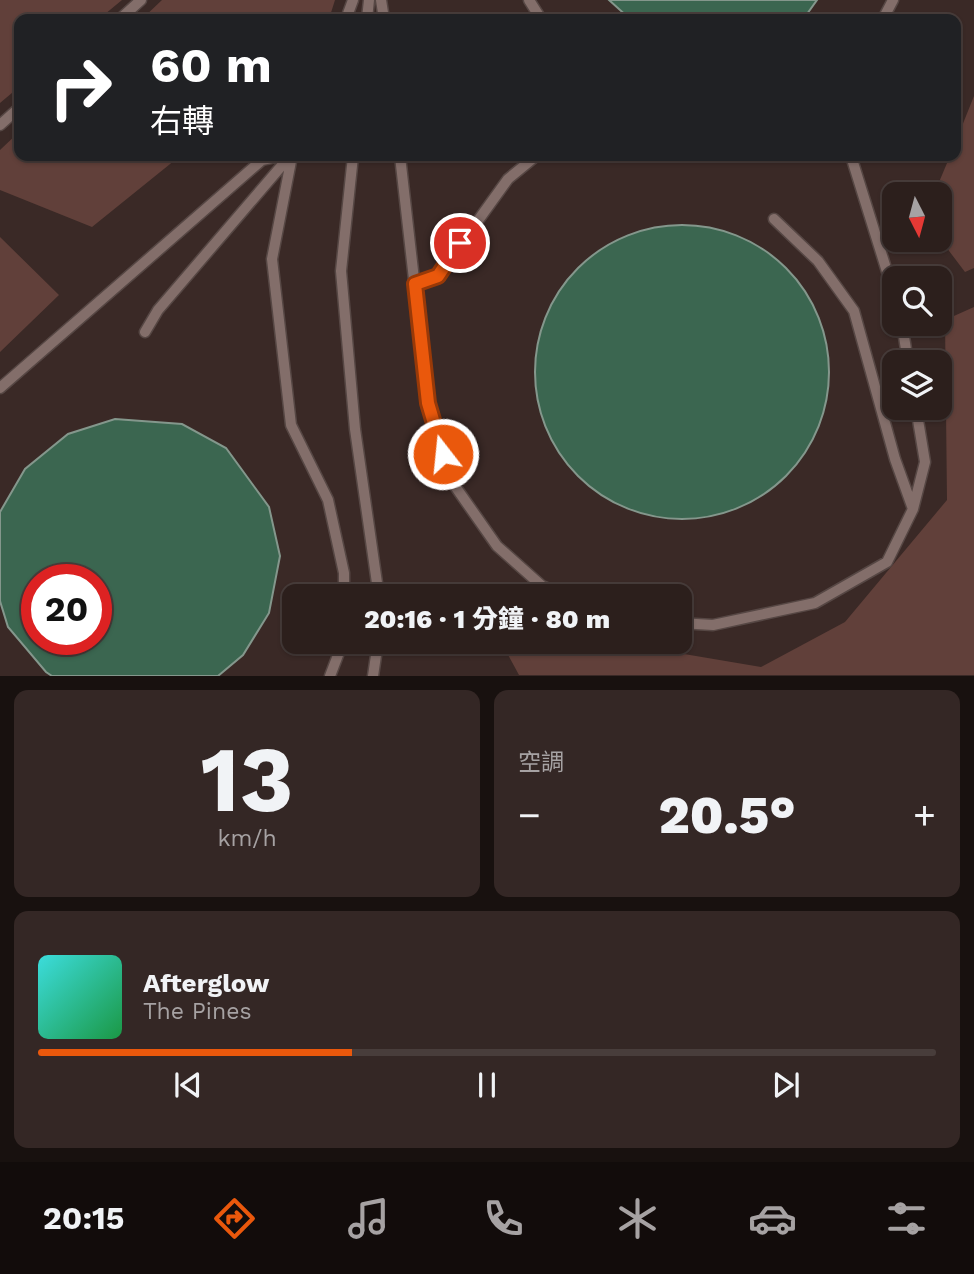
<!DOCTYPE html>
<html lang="zh-TW">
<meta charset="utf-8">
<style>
:root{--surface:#2c1f1c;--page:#342725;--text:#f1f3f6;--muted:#a6a2a3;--line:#483d3b;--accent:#ea580c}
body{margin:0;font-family:"Work Sans","Noto Sans TC",sans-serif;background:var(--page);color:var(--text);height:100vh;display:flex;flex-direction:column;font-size:26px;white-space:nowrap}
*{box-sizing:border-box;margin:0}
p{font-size:23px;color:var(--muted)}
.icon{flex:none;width:38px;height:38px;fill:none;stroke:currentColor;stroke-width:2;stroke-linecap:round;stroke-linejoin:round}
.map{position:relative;height:676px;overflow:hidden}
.side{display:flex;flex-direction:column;gap:14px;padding:14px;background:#18110f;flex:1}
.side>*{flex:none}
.banner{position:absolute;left:14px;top:14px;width:947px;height:147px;border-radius:14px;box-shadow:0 2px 5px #0004,0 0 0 2px var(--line);background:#202124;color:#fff;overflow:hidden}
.needle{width:46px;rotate:174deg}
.tools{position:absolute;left:882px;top:182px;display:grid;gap:14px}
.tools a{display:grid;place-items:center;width:70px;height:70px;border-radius:14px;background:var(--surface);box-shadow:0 2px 5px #0004,0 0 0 2px var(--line);font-size:35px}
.speed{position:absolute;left:21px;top:564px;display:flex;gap:14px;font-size:35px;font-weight:700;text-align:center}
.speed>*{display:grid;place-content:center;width:91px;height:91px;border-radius:50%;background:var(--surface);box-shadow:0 2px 5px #0004,0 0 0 2px var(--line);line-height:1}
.speed .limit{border:10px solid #d22;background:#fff;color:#111}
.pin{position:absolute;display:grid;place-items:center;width:60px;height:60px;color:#fff;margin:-30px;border:4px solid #fff;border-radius:50%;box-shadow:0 2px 7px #0007}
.me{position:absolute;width:77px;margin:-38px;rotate:344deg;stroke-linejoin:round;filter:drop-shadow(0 0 5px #0008)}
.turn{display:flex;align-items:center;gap:24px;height:147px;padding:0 21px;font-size:32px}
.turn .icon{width:91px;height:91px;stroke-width:2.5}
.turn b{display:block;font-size:49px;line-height:60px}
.big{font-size:52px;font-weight:800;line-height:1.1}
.side .tile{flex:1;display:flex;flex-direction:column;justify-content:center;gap:10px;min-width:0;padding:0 24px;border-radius:14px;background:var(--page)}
.side .dial{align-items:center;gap:0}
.dial b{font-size:91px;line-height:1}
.song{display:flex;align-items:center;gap:21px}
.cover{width:84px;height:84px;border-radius:10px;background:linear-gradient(135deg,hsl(180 70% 55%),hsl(140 70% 35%))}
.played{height:7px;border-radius:4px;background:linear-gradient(90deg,var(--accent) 35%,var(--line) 35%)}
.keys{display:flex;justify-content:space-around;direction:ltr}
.heat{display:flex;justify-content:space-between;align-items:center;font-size:38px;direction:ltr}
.side .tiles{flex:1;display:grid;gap:14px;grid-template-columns:1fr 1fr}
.tile:last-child{grid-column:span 2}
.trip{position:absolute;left:282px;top:584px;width:410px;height:70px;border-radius:14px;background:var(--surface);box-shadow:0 2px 5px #0004,0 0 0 2px var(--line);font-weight:800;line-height:70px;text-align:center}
.menu{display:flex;height:112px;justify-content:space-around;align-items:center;background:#120c0b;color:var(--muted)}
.menu .icon{width:49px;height:49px}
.menu .selected{color:var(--accent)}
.menu b{font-size:32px;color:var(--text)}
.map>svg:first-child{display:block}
.green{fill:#61403a}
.building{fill:#3b6650;stroke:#84978c;stroke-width:2;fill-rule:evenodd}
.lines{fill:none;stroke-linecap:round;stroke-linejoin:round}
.service-casing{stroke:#564744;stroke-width:13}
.service{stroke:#836e6a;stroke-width:10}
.route-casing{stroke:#983908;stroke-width:18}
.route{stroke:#ea580c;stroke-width:12}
</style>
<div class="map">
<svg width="974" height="676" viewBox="0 0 974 676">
<rect width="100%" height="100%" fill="#3a2926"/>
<path class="green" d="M0,0H122L99,19H19V87L0,103Z
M162,0H335L329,19H142Z
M974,96V268L965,272L940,239V194H934L950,156H956V141Z
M19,132V156H180L92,227L0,190V150Z
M0,237L59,295L0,352Z
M974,307V675H519L501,642H613L761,667L845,622L947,500L945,320Z"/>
<path class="building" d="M609,0H817L807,14L798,19H630Z
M535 372a147 147 0 1 1 294 0a147 147 0 1 1-294 0Z
M115,419L182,424L226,448L269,507L280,556L269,613L243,655L218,676H52L46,672L8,627L0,601V512L25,469L68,434ZM37,579H96V639H37Z"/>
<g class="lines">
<defs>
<path id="service" d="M381,0L384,19
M529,0L541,19
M120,19L141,0
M346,19L353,0
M367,19L369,0
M883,19L893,0
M0,125L19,108
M292,156L272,259L291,425L328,500L344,573V597
M353,156L341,271L355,429L379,597
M400,156L428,403L450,479L497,546L542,586L567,597
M851,156L894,294
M774,219L818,261L854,311L895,459L913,509
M415,284L438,276L508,179L536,156
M902,324L908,362
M145,332L158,310L290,156
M0,388L262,160L281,156
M679,623L713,625L815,603L887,562L913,509L925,462L916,408
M330,676L343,642
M373,676L378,642"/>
</defs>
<use href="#service" class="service-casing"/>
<use href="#service" class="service"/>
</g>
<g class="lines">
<defs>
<path id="route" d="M443,454L428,403L415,284L438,276L460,243"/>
</defs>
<use href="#route" class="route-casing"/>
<use href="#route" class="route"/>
</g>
</svg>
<div class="tools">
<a><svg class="needle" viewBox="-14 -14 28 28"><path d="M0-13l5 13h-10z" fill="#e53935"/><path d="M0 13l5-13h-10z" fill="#a6a2a3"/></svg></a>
<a><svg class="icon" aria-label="search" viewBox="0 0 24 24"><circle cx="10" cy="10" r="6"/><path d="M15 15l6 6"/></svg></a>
<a><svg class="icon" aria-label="layers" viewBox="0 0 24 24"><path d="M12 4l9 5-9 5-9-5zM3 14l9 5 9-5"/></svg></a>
</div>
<div class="speed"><div class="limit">20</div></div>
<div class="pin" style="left:460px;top:243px;background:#d93025"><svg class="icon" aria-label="arrive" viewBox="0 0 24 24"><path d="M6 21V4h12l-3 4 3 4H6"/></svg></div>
<svg class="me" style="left:443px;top:454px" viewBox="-20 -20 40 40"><circle r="17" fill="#ea580c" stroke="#fff" stroke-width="3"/><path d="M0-11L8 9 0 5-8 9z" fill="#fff"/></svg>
<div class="trip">20:16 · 1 分鐘 · 80 m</div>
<div class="banner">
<div class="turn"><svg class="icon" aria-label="right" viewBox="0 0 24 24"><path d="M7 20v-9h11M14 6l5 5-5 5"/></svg><div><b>60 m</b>右轉</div></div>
</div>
</div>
<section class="side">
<div class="tiles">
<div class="tile dial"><b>13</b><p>km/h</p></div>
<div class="tile"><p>空調</p>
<div class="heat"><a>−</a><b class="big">20.5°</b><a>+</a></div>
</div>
<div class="tile">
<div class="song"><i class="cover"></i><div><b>Afterglow</b><p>The Pines</p></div></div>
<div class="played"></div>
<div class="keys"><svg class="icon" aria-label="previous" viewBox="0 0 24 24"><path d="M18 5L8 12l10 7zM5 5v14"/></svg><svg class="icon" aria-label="pause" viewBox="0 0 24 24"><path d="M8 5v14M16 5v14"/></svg><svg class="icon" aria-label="next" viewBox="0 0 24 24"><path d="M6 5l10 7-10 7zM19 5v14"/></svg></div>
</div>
</div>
</section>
<nav class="menu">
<b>20:15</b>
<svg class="icon selected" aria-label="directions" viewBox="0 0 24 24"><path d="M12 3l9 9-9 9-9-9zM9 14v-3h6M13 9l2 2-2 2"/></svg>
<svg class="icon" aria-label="music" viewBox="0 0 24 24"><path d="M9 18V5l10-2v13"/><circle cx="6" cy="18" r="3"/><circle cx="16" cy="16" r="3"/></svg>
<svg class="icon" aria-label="phone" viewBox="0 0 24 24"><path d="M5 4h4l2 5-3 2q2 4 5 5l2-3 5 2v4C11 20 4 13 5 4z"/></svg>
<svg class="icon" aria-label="climate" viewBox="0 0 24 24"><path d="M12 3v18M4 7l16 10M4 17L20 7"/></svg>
<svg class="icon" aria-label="car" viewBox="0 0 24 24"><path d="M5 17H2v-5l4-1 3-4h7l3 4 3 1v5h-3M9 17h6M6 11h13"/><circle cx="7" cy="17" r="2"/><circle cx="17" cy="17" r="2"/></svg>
<svg class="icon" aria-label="filters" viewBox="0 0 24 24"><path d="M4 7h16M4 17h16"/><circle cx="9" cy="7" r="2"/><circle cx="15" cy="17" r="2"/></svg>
</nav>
